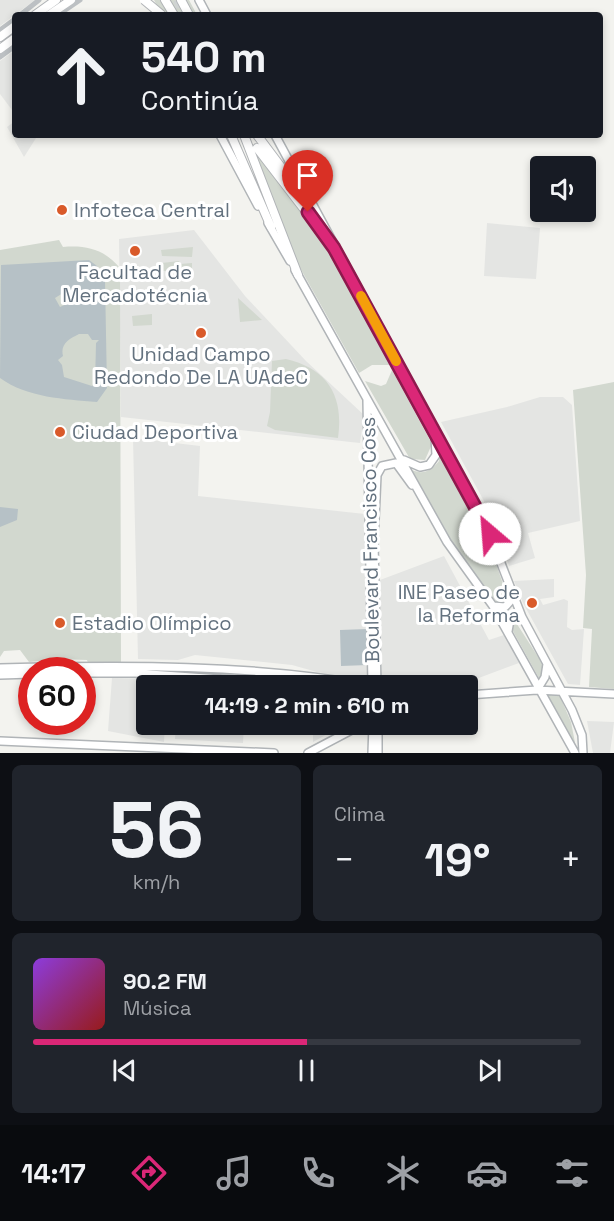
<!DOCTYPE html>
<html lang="es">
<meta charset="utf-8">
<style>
:root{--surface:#171b24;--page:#20242c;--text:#f1f3f6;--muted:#9ea1a6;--line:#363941;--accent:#db2777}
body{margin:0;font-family:"Space Grotesk",sans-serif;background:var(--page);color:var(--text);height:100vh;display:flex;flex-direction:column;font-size:22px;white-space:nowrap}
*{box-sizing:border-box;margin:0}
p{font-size:20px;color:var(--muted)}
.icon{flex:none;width:33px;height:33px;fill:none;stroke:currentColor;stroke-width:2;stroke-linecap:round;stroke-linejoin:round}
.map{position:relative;height:753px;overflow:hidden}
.sheet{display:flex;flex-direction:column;gap:12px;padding:12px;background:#0d0f14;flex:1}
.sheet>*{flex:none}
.guide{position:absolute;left:12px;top:12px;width:591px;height:126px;border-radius:6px;box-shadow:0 3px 9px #0003;background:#171b24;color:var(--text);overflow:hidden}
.tools{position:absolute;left:530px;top:156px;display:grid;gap:12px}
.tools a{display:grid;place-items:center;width:66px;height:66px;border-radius:6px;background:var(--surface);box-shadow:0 3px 9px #0003;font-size:30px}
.speed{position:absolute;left:18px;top:657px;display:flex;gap:12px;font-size:30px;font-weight:700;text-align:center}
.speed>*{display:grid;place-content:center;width:78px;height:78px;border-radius:50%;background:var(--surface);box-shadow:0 3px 9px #0003;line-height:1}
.speed .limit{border:9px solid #d22;background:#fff;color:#111}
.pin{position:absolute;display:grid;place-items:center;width:51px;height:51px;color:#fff;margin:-62px -26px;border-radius:50% 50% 50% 0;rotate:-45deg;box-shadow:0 0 6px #0007}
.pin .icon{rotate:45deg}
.me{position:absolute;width:66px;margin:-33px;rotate:333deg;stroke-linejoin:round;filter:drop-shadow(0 0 4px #0008)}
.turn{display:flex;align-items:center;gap:21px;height:126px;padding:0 30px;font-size:27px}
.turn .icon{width:78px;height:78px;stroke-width:2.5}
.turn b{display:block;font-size:42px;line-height:51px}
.big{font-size:45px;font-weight:600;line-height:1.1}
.sheet .tile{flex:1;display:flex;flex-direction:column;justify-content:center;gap:9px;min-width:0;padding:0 21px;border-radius:9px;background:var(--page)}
.sheet .dial{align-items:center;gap:0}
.dial b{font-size:78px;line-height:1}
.song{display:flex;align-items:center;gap:18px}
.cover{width:72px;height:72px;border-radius:9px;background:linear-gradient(135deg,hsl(270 70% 55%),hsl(0 70% 35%))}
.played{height:6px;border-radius:3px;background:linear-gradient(90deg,var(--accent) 50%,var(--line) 50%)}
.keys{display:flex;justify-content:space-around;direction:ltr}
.heat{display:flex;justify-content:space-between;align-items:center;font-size:33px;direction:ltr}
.sheet .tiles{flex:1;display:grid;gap:12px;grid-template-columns:1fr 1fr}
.tile:last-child{grid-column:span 2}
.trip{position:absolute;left:136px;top:675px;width:342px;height:60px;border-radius:6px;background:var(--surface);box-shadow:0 3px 9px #0003;font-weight:600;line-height:60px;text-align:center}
.menu{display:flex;height:96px;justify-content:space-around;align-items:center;background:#090b0e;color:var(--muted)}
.menu .icon{width:42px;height:42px}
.menu .current{color:var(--accent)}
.menu b{font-size:27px;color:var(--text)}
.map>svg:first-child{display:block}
.built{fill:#e4e5e3}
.green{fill:#d2d8cf}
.water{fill:#b6c1c6;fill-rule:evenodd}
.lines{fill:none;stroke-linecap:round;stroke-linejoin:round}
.highway-tunnel{stroke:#cfd3d3;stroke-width:8;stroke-dasharray:8 4;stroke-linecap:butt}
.major-casing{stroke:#b0b4b7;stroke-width:10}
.highway-casing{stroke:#b1b4b7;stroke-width:10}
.minor{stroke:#bcc0c3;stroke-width:5}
.major{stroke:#fff;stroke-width:7}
.highway{stroke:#fff;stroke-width:8}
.highway-bridge-casing{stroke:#b1b4b7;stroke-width:10;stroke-linecap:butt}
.highway-bridge{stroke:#fff;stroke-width:8}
.route-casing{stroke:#8e194d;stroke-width:15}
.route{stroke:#db2777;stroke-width:10}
.slow{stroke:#f59e0b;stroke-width:10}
.poi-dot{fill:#d95a2a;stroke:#fff;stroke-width:2}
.labels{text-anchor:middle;stroke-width:6;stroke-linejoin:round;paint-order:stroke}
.poi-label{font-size:20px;fill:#64727f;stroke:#fff;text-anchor:start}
.street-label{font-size:20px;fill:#64727f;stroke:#fff}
</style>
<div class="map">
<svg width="614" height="753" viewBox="0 0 614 753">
<rect width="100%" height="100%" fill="#f3f3ef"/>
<path class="built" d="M0,0H35L0,26Z
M15,50V114L0,94V61Z
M15,121V135H38L24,157L7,127Z
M487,223L540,228L536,279L484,276Z
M194,230L245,296L306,361L364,415L360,443L121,417L119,239Z
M540,397H563L572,405L580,521L528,533L535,558L509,566L497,525L441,422L507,407Z
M133,438L200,446L198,496L365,514L368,680L317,672L292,665L195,655L178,660L138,659Z
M444,556L489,640L504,635L519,663L460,685L382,684L380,580Z
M554,579V597L540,599L543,605L564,599L568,601L567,627L572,630L584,629L580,685L568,684L523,603L514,581Z
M112,678L167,679L166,685L147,686V724L165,725L164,742L108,731Z
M177,679L246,683V686H177Z
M587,721L614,722L610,753H593Z
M176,725H244L243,743L175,739Z
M313,725H340V727L313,742Z"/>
<path class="green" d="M154,0H189L197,15H186L184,11L180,15H162Z
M252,143L322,234L391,365H372L359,373L299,266Z
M59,240L63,247C86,245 104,249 120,268L121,662L88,663L87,660L59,659L29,662L20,650L4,651L0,657V250Z
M193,247L192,257L162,256L161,250Z
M179,261L180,264L192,263V270L162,271V263Z
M238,298L262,320L240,322Z
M152,314V325L133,326L132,316Z
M286,359C328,369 344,396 338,438L275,430L267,426L270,412L272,361Z
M392,370L432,444L425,460L410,459L365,381L381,386L386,384Z
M614,382V689L589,687L592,629L583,628L586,575L573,390Z
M439,451L489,544L508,598L506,604L499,605L454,547L412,470C423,475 431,471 439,461Z
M515,621L544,666L540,680L509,624Z
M559,694L571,722L577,753L545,695Z"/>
<path class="water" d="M89,260L97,266L105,280L107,388L97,402C64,399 28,398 0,378L1,265ZM63,293L69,295L71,302L60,307L55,298ZM79,334H88L92,340H99L96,343L95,384L92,386L64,377L62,365L58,360L63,356C60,344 69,339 79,334Z
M0,507L18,509L17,520L0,527Z
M367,629L368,665L341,666L340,630Z"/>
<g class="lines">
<path class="highway-tunnel" d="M177,0L184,15"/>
<defs>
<path id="major" d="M199,0L207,15
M220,135L258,206
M275,135L486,525L522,617L572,710L582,735L583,753
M268,223L290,261
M295,270L447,542L493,606L575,753
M367,400L372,686
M404,460L420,467L429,465L436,455L435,437
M493,606L505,607L514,597
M508,631L510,620L522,617
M0,668C125,665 251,664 374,686
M82,673H135L318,686
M0,675L32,674
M377,686L374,542L377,475L382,466L396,463L412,485
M537,690L545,677L547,664
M468,695L537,690L614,694
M0,741L274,753
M308,753L363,724
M372,753L373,724
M378,753V724"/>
<path id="highway" d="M165,0L174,15
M181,0L189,15
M35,15L56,0
M49,15L71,0
M0,37L15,26
M0,49L15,38
M231,135L271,227
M244,135L298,275
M257,135L314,211
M257,148L334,248"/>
</defs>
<use href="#major" class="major-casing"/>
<use href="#highway" class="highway-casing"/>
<path class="minor" d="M20,15L39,0
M58,15L80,0
M0,30L15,19
M0,57L15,46"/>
<use href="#major" class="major"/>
<use href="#highway" class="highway"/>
<defs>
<path id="highway-bridge" d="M144,0L162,15"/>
</defs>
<use href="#highway-bridge" class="highway-bridge-casing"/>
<use href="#highway-bridge" class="highway-bridge"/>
</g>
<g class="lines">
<defs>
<path id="route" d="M308,212L334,248L490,534"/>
</defs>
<use href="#route" class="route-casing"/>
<use href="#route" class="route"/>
<path class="slow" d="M361,296L396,361"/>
</g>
<g class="poi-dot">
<circle cx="62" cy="210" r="6"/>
<circle cx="135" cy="251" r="6"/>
<circle cx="201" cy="333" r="6"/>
<circle cx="60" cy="432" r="6"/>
<circle cx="532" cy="603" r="6"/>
<circle cx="60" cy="623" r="6"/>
</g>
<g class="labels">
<g class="poi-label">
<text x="74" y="217">Infoteca Central</text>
<text x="135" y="279" text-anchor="middle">Facultad de<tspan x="135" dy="23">Mercadotécnia</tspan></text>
<text x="201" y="361" text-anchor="middle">Unidad Campo<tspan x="201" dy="23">Redondo De LA UAdeC</tspan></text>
<text x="72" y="439">Ciudad Deportiva</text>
<text x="520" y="599" text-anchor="end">INE Paseo de<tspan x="520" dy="23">la Reforma</tspan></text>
<text x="72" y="630">Estadio Olímpico</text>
</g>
<g class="street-label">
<text transform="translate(370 540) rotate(-91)" y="7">Boulevard Francisco Coss</text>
</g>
</g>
</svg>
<div class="tools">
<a><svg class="icon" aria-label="sound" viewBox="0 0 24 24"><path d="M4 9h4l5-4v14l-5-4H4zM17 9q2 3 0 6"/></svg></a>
</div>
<div class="speed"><div class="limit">60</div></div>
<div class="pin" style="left:308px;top:212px;background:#d93025"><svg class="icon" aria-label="arrive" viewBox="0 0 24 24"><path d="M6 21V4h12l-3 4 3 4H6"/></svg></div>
<svg class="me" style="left:490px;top:534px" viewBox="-20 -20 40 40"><circle r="19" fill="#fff"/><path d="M0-13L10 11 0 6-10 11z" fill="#db2777"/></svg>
<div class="trip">14:19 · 2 min · 610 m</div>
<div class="guide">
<div class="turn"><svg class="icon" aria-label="ahead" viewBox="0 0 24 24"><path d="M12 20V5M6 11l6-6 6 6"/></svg><div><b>540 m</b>Continúa</div></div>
</div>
</div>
<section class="sheet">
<div class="tiles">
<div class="tile dial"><b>56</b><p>km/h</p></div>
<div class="tile"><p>Clima</p>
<div class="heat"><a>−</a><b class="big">19°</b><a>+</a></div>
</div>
<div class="tile">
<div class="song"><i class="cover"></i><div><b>90.2 FM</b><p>Música</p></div></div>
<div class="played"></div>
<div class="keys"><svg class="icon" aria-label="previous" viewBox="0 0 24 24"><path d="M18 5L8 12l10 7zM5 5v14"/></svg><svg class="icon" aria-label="pause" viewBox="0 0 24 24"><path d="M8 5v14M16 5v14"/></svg><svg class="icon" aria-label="next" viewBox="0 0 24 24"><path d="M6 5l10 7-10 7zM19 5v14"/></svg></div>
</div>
</div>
</section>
<nav class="menu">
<b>14:17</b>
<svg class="icon current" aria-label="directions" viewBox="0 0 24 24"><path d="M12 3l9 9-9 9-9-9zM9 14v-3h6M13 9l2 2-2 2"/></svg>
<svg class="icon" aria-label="music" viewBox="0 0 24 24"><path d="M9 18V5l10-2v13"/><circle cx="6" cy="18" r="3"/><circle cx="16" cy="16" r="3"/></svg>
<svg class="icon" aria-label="phone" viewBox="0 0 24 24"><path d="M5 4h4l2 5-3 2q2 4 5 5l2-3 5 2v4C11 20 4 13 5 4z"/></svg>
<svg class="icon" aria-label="climate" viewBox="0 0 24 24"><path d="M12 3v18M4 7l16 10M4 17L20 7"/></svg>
<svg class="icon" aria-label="car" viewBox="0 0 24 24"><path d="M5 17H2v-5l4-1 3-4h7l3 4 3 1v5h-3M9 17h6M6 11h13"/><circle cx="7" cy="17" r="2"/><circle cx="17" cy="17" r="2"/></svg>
<svg class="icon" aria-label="filters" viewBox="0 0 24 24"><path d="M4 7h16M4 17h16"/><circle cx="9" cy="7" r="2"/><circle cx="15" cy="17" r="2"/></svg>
</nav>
